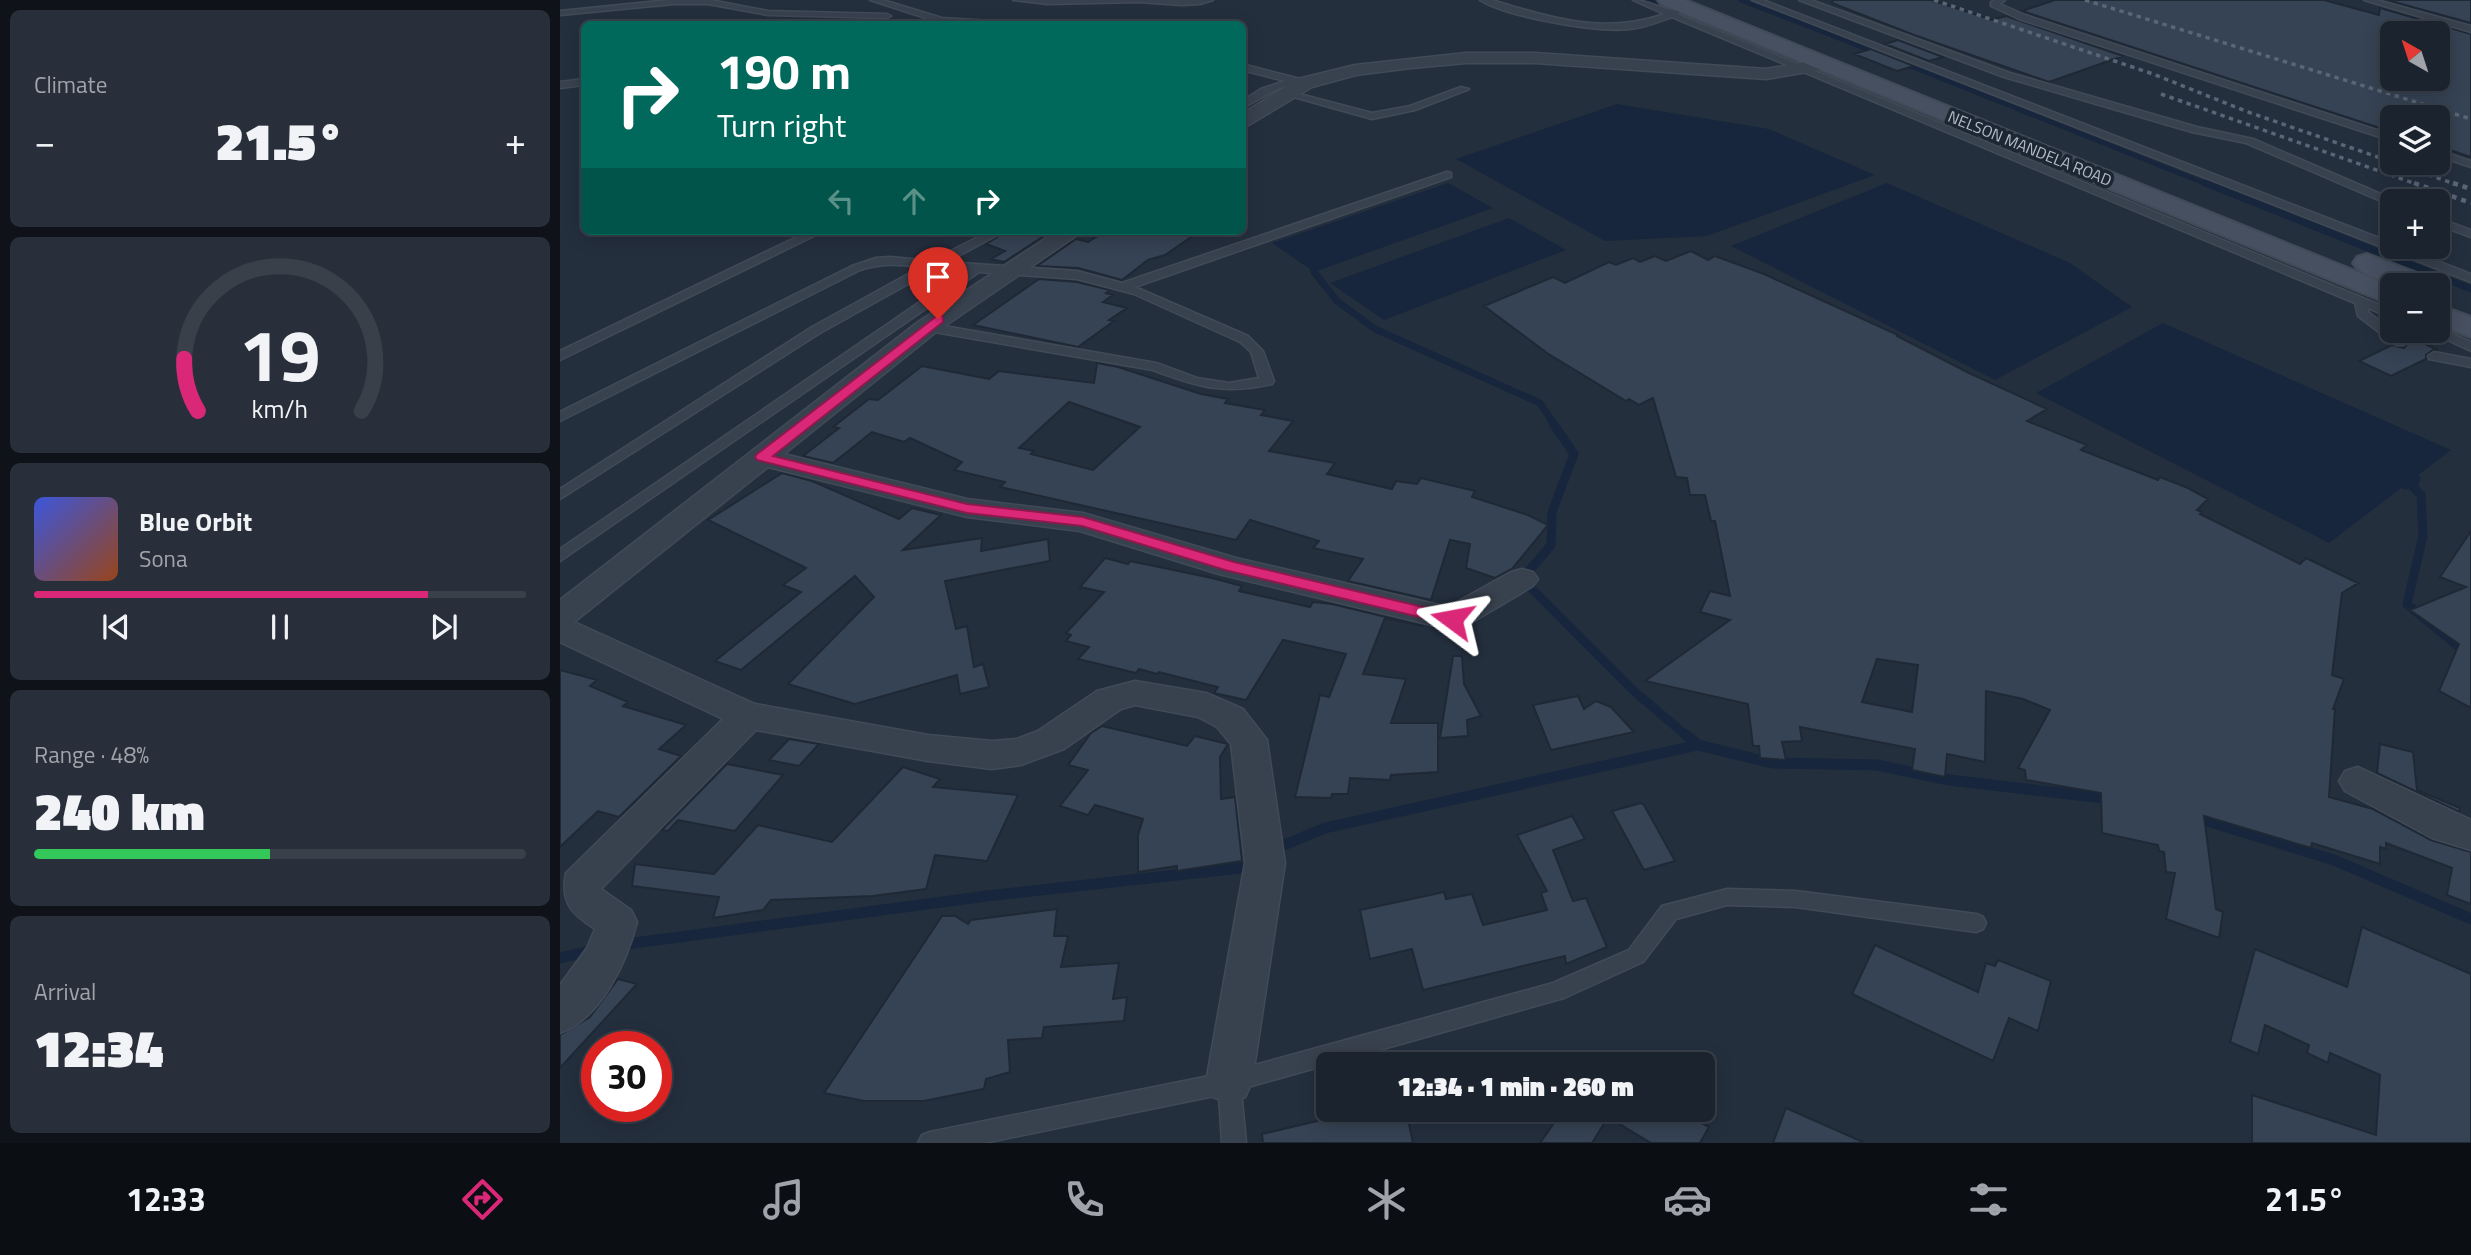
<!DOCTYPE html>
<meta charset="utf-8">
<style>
:root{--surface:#1b232e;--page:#282f3a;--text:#f1f3f6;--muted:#a0a4aa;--line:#39404a;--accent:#db2777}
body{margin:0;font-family:"Titillium Web",sans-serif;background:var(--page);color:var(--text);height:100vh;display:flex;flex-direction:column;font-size:26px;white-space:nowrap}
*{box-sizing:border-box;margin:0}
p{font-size:23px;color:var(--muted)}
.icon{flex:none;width:38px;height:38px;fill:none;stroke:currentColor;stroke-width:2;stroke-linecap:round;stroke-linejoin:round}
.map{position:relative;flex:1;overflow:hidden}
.panel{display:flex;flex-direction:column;gap:10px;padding:10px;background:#0f1319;width:560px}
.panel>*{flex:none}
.guide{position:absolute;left:21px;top:21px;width:665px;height:214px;border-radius:10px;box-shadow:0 4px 18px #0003,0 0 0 2px var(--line);background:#00695c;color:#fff;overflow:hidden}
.needle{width:46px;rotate:321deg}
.fabs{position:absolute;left:1820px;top:21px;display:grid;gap:14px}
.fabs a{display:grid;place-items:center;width:70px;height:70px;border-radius:10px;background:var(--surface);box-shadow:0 4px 18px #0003,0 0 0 2px var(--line);font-size:35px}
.speed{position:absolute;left:21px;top:1031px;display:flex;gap:14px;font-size:35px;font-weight:700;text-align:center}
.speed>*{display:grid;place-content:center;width:91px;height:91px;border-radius:50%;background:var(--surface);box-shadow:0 4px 18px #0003,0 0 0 2px var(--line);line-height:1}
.speed .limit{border:10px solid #d22;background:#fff;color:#111}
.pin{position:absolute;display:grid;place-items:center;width:60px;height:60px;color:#fff;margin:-72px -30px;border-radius:50% 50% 50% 0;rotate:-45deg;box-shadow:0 0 7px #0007}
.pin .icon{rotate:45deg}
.me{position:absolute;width:77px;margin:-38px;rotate:283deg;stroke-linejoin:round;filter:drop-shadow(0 0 5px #0008)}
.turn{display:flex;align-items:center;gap:24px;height:147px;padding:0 21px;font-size:32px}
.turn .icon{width:91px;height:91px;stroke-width:2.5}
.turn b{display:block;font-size:49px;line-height:60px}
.lanes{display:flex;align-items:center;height:66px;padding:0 21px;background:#0003;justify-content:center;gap:35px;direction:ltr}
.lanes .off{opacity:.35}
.big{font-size:52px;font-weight:800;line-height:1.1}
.panel .widget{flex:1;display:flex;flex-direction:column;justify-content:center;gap:10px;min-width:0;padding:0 24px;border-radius:10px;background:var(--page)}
.panel .dial{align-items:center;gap:0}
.dial svg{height:182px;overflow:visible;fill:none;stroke:var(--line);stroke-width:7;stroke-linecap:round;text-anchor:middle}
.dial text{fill:var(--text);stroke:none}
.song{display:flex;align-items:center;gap:21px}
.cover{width:84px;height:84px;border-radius:10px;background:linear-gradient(135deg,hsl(230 70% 55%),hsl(20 70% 35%))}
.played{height:7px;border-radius:4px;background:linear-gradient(90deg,var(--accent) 80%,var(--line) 80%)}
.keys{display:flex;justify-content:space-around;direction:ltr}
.heat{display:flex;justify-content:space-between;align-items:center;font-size:38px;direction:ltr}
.charge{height:10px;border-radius:5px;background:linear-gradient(90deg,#34c759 48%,var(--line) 0)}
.trip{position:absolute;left:756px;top:1052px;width:399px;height:70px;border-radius:10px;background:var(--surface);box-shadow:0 4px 18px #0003,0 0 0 2px var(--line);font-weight:800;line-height:70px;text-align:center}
.tabs{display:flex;height:112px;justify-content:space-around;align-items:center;background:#0b0e12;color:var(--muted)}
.tabs .icon{width:49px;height:49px}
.tabs .on{color:var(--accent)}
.tabs b{font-size:32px;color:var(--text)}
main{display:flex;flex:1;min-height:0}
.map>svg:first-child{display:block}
.water{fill:#17263c}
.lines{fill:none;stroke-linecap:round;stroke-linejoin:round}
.stream-far3{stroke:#17263c;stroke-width:5}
.stream-far2{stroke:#17263c;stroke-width:7}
.stream-far1{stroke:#17263c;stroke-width:9}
.stream{stroke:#17263c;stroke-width:11}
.building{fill:#364354;stroke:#1f2835;stroke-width:2;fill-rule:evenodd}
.service-casing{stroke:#414a57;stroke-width:3}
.minor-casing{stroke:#414a57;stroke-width:3}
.secondary-casing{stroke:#414a57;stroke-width:4}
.service{fill:#38414e;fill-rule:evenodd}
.minor{fill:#38414e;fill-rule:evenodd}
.secondary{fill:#465061;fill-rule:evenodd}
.rail-far1{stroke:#5a6575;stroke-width:3.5;stroke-dasharray:4.5 4.5;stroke-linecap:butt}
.rail{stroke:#5a6575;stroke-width:4.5;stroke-dasharray:5 5;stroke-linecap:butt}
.route{fill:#db2777;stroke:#8e194d;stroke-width:2}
.labels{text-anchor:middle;stroke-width:7;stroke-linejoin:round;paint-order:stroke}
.far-street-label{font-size:16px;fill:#b4bcc9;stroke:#1d2633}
</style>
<main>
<section class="panel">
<div class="widget"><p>Climate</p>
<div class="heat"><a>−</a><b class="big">21.5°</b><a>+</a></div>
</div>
<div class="widget dial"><svg viewBox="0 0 100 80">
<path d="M14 69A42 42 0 1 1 86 69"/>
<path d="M14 69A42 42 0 0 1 8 46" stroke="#db2777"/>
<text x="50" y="56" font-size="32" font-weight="700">19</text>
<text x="50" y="72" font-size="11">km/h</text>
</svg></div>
<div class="widget">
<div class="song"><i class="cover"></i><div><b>Blue Orbit</b><p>Sona</p></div></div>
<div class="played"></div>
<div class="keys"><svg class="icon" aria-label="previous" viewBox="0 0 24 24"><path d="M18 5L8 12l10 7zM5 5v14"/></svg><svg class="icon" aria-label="pause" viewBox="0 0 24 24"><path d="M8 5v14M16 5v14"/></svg><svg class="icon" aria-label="next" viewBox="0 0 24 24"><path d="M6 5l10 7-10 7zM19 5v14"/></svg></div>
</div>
<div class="widget"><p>Range · 48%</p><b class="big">240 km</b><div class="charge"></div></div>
<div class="widget"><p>Arrival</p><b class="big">12:34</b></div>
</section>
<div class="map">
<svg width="1911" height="1143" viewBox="0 0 1911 1143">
<rect width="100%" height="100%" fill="#242f3e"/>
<path class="water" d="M1057,104L1209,129L1315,175L1147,236L1045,241L896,159Z
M888,183L933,208L754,272L712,243Z
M1327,183L1510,263L1572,307L1435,380L1171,246Z
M949,218L1006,250L824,320L770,283Z
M1603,323L1891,450L1769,543L1476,393Z"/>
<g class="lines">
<path class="stream-far3" d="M1086,0L1099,5
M1181,0L1320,54
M1142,23L1238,63
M1343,63L1649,185"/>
<path class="stream-far2" d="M1645,183L1911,289
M754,272L777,301L815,329L980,403L994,424"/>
<path class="stream-far1" d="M993,423L1014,454L992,512L991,545L962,579L1075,692L1128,737
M1845,485L1856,479L1853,487L1861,495L1863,536L1847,604L1911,657"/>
<path class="stream" d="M1126,735L1138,745
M1634,817L1774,860L1911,919
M712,850L765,828L1138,745L1212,763L1317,765L1389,780L1552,799
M59,945L427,896L689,867L693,863
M0,958L35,950"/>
</g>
<path class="building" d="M1273,0H1371L1432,20L1446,16L1563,56L1489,82L1354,35L1272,3Z
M1495,0H1764L1819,15L1820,8L1911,34V157L1878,146V117H1832V132L1462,11ZM1832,33H1878V79H1832Z
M1827,0H1911V23Z
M1338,40L1383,57L1369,61L1325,44Z
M1311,49L1354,66L1337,71L1294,54Z
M447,231H484L490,232L444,262L431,259L445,251L426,244Z
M546,231H640L605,255L588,260L562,280L518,268L477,266L516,239L528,242Z
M1131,251L1148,260L1155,256L1204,274L1338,335L1337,336L1409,373L1487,409L1467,421L1527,445L1521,450L1598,480L1600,477L1628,488L1648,499L1637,510L1642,512L1640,514L1740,564L1746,558L1798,583L1782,593L1772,675L1784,679L1773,709H1775L1769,797L1813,809L1871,840L1911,852V904L1887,895L1892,868L1826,843V849L1820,847V864L1752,843L1751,848L1644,816L1656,909L1663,912L1659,938L1606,919L1615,873L1606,872L1604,852L1599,851L1598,845L1542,833L1541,793L1466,780L1465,770L1458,768L1490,710L1463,699L1426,691L1425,762L1387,754L1385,777L1352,770L1355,749L1240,727L1242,741L1222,742L1226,760L1200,758L1199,746H1193L1188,704L1085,681L1170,620L1140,612L1150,591L1170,596L1155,521H1151L1145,495H1130L1127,478L1116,477L1093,398L1079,405L1069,399L1066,401L987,353L924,306L993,277L1005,283L1049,262L1056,265L1073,258L1080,262L1095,256L1106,261ZM1317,659L1358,665L1352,712L1302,702Z
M479,279L517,282L550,290L546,293L553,295L543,302L567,308L549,320L554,321L518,347L413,325Z
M1850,337L1878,350H1873L1866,355V359L1831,376L1799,361L1832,345L1844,348L1848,343L1846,339Z
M537,363L558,367L641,394L668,399L665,403L705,410L701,415L733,421L709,451L775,463L767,474L832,489L836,481L857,484L861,478L915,491L912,497L968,515L988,525L952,569L935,578L906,568L910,544L890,540L871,600L788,581L803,559L753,548L759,541L690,520L676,540L440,487L445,482L394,470L402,462L350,438L344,442L312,432L273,463L243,456L279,428L273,427L309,399L318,400L362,366L429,379L439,371L534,383ZM509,402L580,427L533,470L471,454L474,451L459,448Z
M222,473L252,481L339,519L352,508L381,515L343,550L422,538L421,551L488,539L490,561L385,581L396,629L407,626L414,667L423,664L429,687L400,694L397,675L295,704L228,684L314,597L295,576L181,670L155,661L241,592L223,585L246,568L148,520Z
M1911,531V708L1879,691L1899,644L1850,610L1906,587L1880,577Z
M545,558L568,564L570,561L652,578L682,586L679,591L750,607L753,602L772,604L863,626L825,618L803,674L846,679L831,723H878V772L831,775L830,780L790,778L788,794H772L771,798L735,797L760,695L769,697L786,654L723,640L686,700L654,693L658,687L599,672L597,674L579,669L576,673L518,659L529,647L506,641L511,635L506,633L544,592L520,587Z
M893,656H902L904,684L921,716L907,720L908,736L880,738Z
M0,670L37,680L30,686L68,702L63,706L126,725L99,749L121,756L59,817L38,811L0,847Z
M1018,696L1024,709L1036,701L1051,707L1074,732L991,750L973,705Z
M542,726L627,746L635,736L668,744L660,757L661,799L675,797L682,861L617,871V866L578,872V835L583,819L535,805L528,815L500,806L528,770L508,765L531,733Z
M229,739L259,744L239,766L209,760Z
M1820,744L1853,752L1857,790L1900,808L1899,812L1817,773Z
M167,764L223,775L175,831L118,820L108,831L102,830Z
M343,767L380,779L373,787L458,795L427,861L375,855L366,889L313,896L211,900L203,910L153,918L159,897L72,886L75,864L154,874L198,825L272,842Z
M1081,803L1084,805L1115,861L1084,870L1052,811Z
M1012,816L1025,839L993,850L1013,901L1026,898L1047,947L1006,964L1005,956L863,990L852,949L810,959L800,910L884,892L886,899L912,894L923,925L987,910L981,893L987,891L957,835Z
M497,909L494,936H508L501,967L559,963L553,999L567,997L564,1021L484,1027L482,1038L448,1040L450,1072L426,1079L424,1089L364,1101H304L264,1093L382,916H395L408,924L411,920Z
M1802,927L1911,974V1143H1692V1095L1816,1135L1820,1075L1770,1053L1768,1063L1747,1053L1749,1045L1705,1025L1698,1054L1670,1042L1695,949L1787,987Z
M1315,945L1418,992L1426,963L1435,966L1438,960L1491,981L1478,1031L1449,1018L1433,1061L1292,994Z
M58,979L77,984L0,1068V1035L30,1017Z
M1226,1108L1305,1143H1213Z
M804,1110H846L853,1143H703L702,1134Z
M1003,1110H1118L1149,1127L1140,1143H1091L1048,1117L1032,1143H980Z"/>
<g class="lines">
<defs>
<path id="service" d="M109,0H150L208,11L327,14L331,16L327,18L208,15L148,4H114L0,15V11Z
M310,0H323L382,18L432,21L436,24L381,23Z
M453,0H653L640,4L622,5L578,2L487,4Z
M920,0H932C989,18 1047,35 1104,14L1073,0C1090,0 1103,11 1119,11V15L1832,310V318L1808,308V312L1846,342L1844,345H1836L1798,316L1795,303L1112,17C1098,22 1084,28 1069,29C1037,33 947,17 920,0Z
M1192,0H1203L1832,243V247H1841L1911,274V282Z
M1239,0H1251L1450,73L1637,127L1693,139L1837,201H1832V205L1828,204L1686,143L1632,132L1444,77Z
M1435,0H1445L1440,4L1465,15L1832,135V141L1459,19L1431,6V2Z
M1804,0H1817L1911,26V32Z
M682,64L748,81L750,83L745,86C722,80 703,99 682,108V101L701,89L725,81L682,70Z
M24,79V85L0,88V82Z
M901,87L909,89L855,110L812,119L723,94L728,91L812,113L850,106Z
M1878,150L1911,161V167L1878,156Z
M887,172L891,173V177L575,287L688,336L703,351L714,381L712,384C664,395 638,387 593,370L363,330V324L367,323L596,363L637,378L669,383L699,378L691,352L680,342L574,294L517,279L419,272L0,561V549L405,271L375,269L260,333L0,499V489L252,327L361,267C338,264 322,263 300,270L0,421V412L292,266L316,258L330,257L371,261L430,231H445L387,262L517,271L562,283Z
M1878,218L1911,230V237L1878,225Z
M249,231H264L0,360V351Z
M1878,328L1911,342V351L1868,331H1878Z
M1874,352L1911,359V367L1869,359L1868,356Z
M1167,889L1236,891L1416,914L1423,917L1426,923L1423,929L1416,932L1236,907L1167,905L1116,919L1083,962L1004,998L681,1089L686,1143H662L659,1095L424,1143H358L362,1135L370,1132L669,1072L993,983L1069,950L1102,906Z"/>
<path id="minor" d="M906,53H975L1206,69L1265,59L1274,64L1265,69L1206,79L975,63H906L851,68L796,75L752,87L682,129V114L738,79L795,65Z
M497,231H523L376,332L224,454L407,499L523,513L676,558L888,607L951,572L962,569L973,572L978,579L973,586L904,627L892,630L659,574L520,531L407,517L208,467L14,622L195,704L368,735L432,741L457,739L478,731L537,691L575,681L646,693L683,709L707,740L725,863L692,1082L685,1097L669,1103L653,1097L646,1082L685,863L671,744L657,727L638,717L575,705L561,709L504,749L461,765L432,769L368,761L196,730L41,889L71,910L77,922C67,962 41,1018 0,1033V985L27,948L35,929C12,914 0,903 6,873L163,719L0,642V600L358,322Z
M1798,767L1911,820V850L1872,838L1785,791L1779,781L1785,771Z"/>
<path id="secondary" d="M1098,0H1125L1832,286V305L1101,4Z
M1807,254L1873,279L1878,285C1854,286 1808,285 1793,263L1797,257Z
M1878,305L1911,317V337L1878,325Z"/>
</defs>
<use href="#service" class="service-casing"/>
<use href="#minor" class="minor-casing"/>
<use href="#secondary" class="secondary-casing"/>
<use href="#service" class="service"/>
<use href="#minor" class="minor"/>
<use href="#secondary" class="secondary"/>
<path class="rail-far1" d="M1374,0L1593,74L1688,112L1832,162
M1525,0L1911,119
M1601,94L1859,185
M1834,163L1898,185"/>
<path class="rail" d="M1854,183L1911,203
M1893,183L1911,189"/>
</g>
<path class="route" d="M378,315L383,316V322L213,456L407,504L523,517L674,562L892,614L901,619L892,625L665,570L522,526L407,513L197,460L195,457L197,454Z"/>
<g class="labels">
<g class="far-street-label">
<text transform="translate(1470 148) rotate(22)" y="6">NELSON MANDELA ROAD</text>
</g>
</g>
</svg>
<div class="fabs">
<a><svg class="needle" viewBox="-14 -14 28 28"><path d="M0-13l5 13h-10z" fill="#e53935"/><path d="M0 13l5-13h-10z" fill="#a0a4aa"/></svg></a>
<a><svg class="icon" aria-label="layers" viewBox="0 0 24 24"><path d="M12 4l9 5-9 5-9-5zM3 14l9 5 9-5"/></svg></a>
<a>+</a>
<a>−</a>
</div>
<div class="speed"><div class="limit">30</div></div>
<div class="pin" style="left:378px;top:319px;background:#d93025"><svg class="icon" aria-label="arrive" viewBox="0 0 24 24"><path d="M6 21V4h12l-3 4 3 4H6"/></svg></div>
<svg class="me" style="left:892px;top:619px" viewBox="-20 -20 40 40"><path d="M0-17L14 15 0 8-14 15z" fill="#db2777" stroke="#fff" stroke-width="4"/></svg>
<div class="trip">12:34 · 1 min · 260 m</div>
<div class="guide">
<div class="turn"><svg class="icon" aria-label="right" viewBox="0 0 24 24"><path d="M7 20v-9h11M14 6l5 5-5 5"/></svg><div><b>190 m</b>Turn right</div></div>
<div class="lanes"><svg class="icon off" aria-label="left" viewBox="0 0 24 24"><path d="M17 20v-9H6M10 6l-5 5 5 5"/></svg><svg class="icon off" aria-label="ahead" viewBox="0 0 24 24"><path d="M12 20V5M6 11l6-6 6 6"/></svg><svg class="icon" aria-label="right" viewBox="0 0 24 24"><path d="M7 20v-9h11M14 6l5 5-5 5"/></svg></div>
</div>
</div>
</main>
<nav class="tabs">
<b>12:33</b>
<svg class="icon on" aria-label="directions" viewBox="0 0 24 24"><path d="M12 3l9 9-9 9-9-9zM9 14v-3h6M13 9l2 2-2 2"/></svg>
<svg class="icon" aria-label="music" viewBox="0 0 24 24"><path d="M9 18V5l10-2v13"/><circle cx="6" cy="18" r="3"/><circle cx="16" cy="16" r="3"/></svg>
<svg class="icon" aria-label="phone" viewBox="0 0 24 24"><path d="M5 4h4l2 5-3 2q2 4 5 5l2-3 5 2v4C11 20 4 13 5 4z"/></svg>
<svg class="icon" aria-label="climate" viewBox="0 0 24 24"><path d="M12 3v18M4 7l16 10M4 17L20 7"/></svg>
<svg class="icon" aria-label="car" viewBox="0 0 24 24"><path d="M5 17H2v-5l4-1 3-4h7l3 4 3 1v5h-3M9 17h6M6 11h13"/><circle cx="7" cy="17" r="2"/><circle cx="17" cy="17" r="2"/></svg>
<svg class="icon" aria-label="filters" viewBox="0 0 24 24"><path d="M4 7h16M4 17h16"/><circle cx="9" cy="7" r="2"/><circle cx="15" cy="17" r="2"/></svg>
<b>21.5°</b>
</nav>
